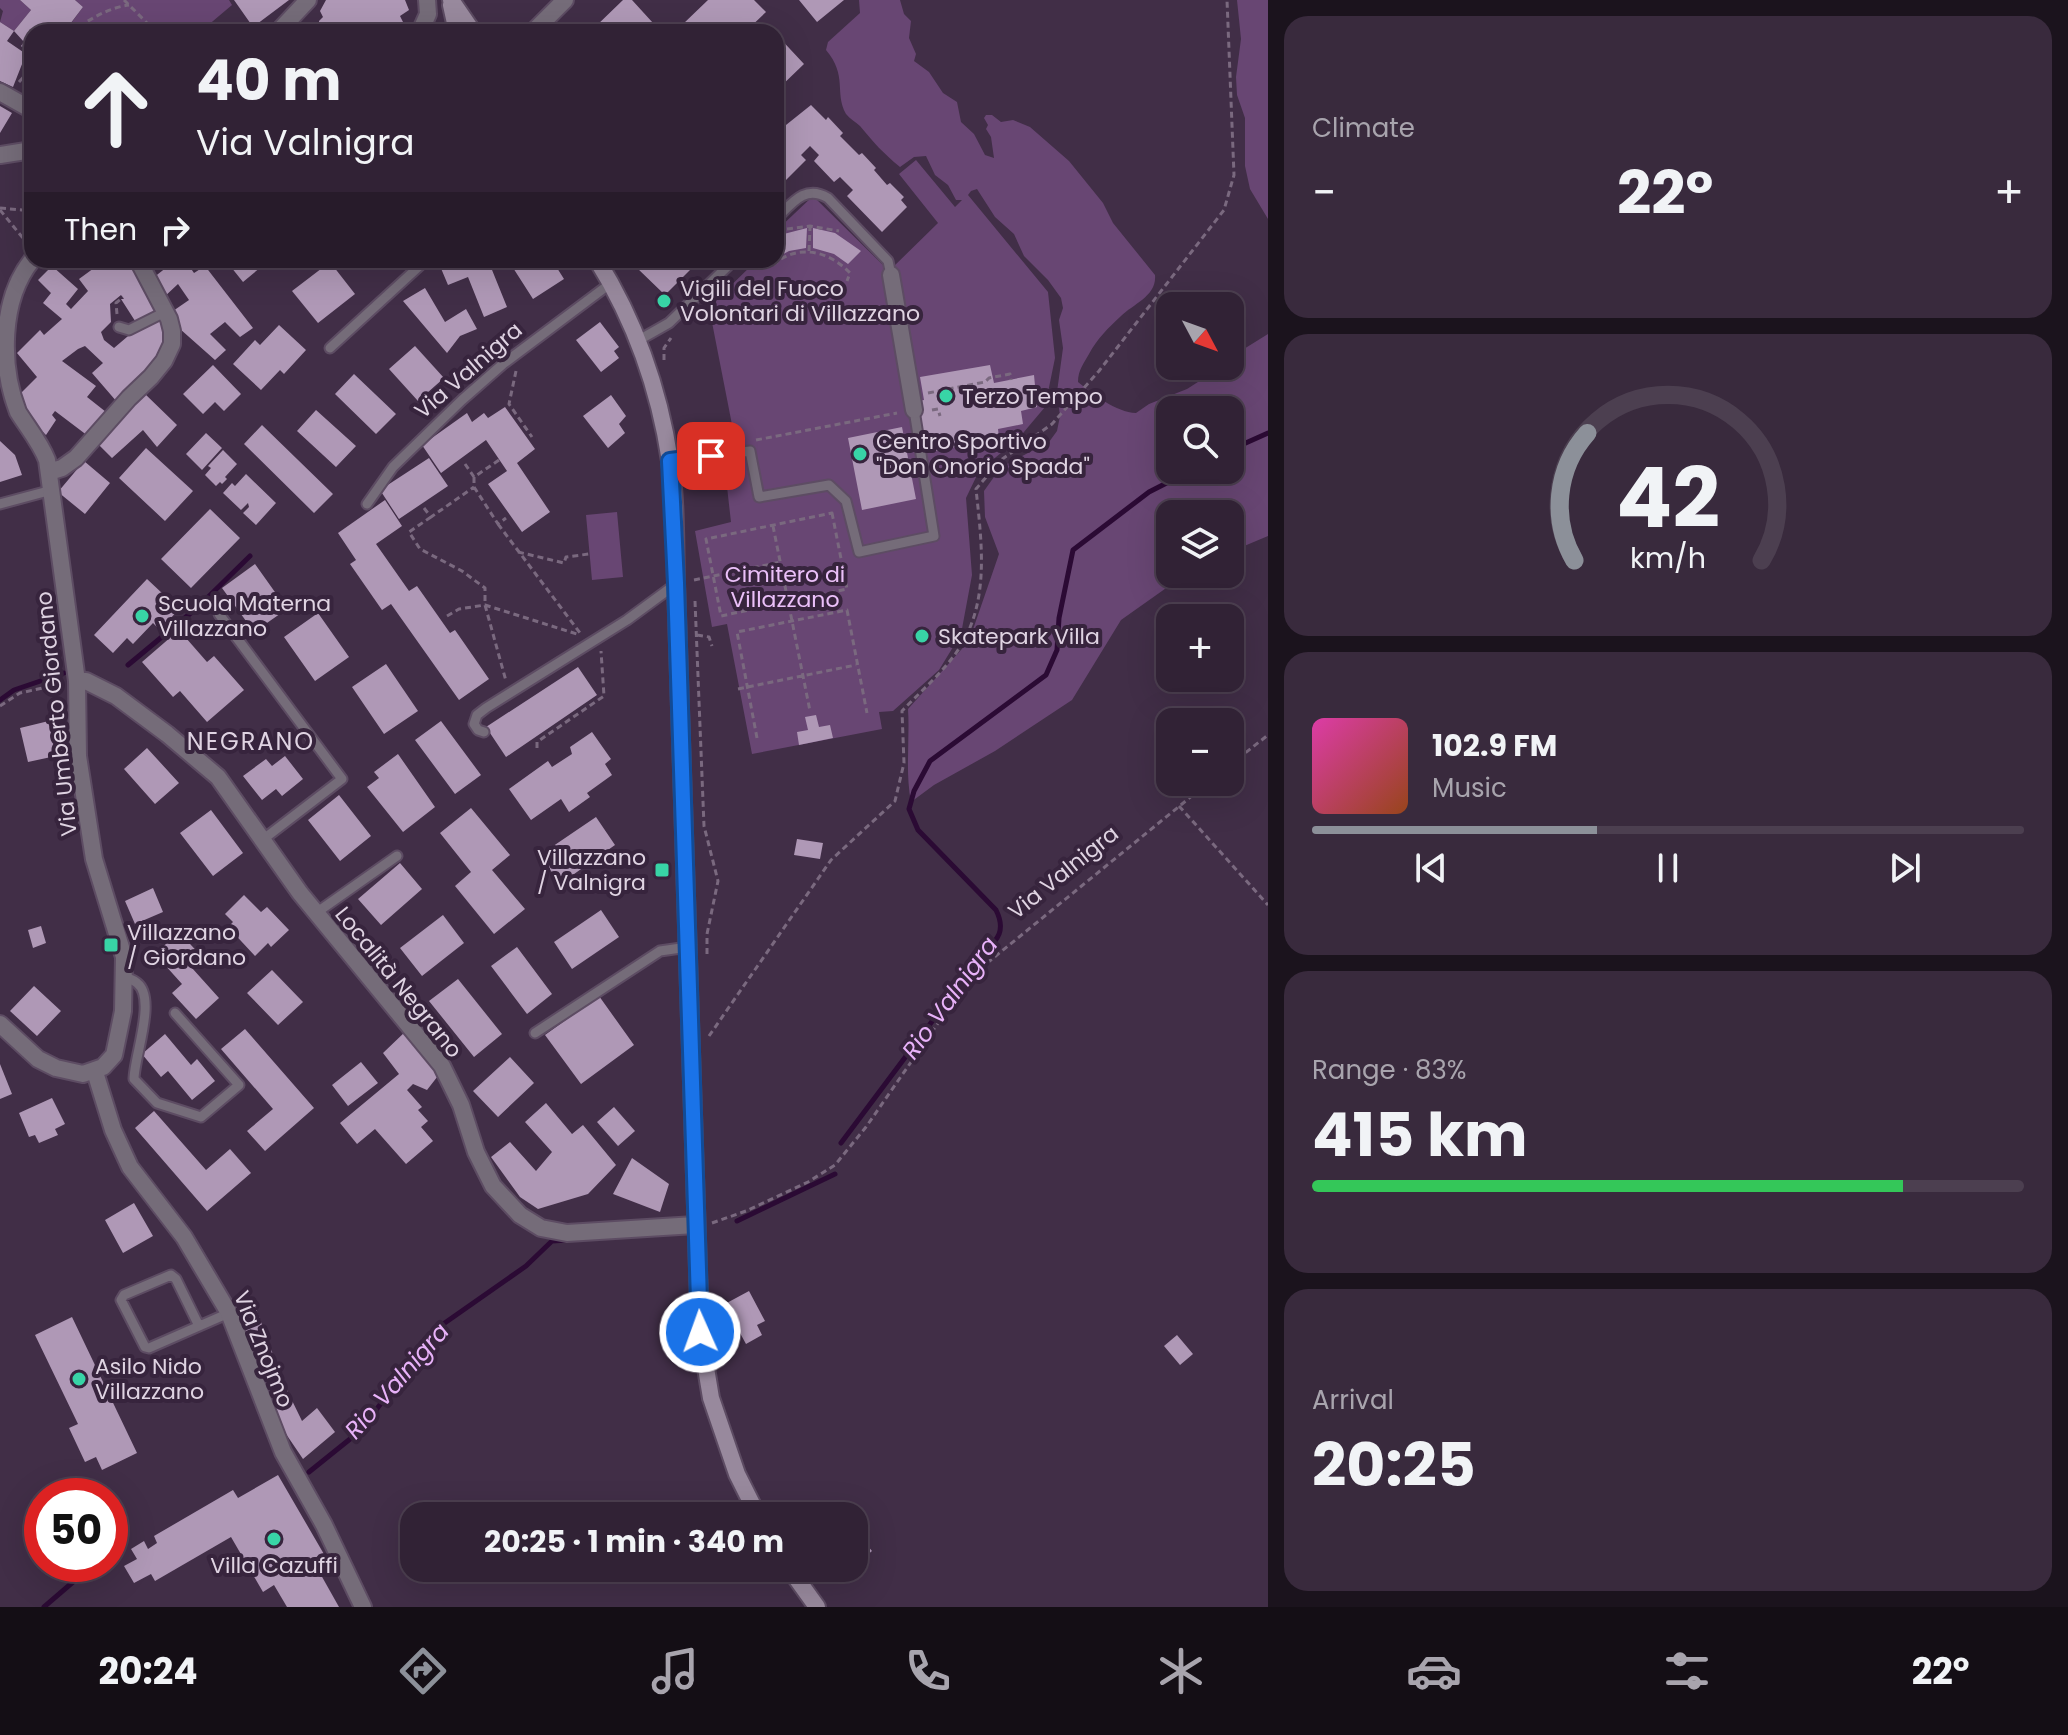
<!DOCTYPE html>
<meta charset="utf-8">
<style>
:root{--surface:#312235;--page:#392a3d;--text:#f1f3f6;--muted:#a8a4ad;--line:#4c3f50;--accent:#8c9099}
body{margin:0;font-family:Poppins,sans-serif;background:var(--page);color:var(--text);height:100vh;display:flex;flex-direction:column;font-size:30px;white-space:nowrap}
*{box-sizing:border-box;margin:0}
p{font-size:26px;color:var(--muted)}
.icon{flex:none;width:44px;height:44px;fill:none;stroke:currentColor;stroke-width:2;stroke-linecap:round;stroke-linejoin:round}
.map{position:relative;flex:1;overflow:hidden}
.sheet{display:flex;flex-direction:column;gap:16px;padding:16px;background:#1b131d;width:800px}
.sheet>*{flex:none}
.guide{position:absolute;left:24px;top:24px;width:760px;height:244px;border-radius:24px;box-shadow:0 8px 32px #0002,0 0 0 2px var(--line);background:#312235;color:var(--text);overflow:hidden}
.needle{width:52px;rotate:131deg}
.tools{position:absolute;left:1156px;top:292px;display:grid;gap:16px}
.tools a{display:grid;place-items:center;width:88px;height:88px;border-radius:16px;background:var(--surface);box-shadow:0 8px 32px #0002,0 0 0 2px var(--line);font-size:40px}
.speed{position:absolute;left:24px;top:1478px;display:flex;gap:16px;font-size:40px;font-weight:700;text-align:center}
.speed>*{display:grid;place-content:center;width:104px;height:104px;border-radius:50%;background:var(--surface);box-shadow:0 8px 32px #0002,0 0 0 2px var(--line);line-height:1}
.speed .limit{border:12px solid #d22;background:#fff;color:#111}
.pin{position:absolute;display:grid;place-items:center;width:68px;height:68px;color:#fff;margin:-34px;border-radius:16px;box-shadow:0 4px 12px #0006}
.me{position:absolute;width:88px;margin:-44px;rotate:358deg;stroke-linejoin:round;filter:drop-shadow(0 0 6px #0008)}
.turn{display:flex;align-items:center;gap:28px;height:168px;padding:0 40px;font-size:36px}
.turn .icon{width:104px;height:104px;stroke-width:2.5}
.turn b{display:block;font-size:56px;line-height:68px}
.then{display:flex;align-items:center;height:76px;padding:0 40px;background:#0003;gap:16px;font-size:30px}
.big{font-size:60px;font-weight:700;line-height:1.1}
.sheet .widget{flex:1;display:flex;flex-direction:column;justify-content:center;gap:12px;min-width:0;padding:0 28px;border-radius:24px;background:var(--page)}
.sheet .dial{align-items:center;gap:0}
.dial svg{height:208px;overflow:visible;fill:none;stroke:var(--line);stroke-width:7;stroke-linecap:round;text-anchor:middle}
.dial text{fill:var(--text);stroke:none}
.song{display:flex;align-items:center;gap:24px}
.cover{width:96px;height:96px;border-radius:12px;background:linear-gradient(135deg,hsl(320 70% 55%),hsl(20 70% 35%))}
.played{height:8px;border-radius:4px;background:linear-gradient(90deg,var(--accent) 40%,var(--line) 40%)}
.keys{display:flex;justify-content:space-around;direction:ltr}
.heat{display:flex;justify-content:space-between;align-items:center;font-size:44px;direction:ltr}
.charge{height:12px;border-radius:6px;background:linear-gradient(90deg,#34c759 83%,var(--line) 0)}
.trip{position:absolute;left:400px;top:1502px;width:468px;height:80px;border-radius:24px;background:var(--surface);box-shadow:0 8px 32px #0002,0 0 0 2px var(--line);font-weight:700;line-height:80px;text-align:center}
.tab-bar{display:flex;height:128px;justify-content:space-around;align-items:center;background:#140e15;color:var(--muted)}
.tab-bar .icon{width:56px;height:56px}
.tab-bar .active{color:var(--accent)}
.tab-bar b{font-size:36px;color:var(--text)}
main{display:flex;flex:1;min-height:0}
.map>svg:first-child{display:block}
.green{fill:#684673;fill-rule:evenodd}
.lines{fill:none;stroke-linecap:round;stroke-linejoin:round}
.stream{stroke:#2b0a34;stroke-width:5}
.building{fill:#af98b6}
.lane-casing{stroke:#5d4c63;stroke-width:13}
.street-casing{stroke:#5d4c63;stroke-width:20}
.secondary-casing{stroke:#5d4c63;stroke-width:20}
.path{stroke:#7a697f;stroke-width:3;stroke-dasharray:6 4;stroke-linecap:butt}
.lane{stroke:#756c79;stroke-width:9}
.street{stroke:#756c79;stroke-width:16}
.secondary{stroke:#98899d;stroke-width:16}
.route-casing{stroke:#114b97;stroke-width:20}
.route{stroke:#1a73e8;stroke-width:14}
.poi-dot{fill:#38d4a6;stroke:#37243d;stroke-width:3}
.labels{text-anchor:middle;stroke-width:8;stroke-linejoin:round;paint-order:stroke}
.poi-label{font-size:22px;fill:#dfd3e2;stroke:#37243d;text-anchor:start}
.street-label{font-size:22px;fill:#dfd3e2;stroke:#37243d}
.park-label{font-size:22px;fill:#ebc0f9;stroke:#37243d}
.neighbourhood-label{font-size:24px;letter-spacing:2px;fill:#dfd3e2;stroke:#37243d}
.water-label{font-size:24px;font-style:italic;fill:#e8b2f9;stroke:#37243d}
</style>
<main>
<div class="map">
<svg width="1268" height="1607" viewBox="0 0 1268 1607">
<rect width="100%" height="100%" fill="#412e47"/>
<path class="green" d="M0,0H20L31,10L14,31L0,22L3,11L0,8Z
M75,0H229L232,5L200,32H68L66,30L83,7Z
M859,0H900L904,14L911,21L909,38L916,54L914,61L929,72L943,93L957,102L961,122L974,134L985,155L994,158L991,137L986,129L988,125L984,118L986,115H992L1001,122L1013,120L1030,127L1069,161L1103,203L1113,223L1155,275C1157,296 1133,304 1121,316C1108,328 1097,339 1089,354C1084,363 1078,370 1078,382C1094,395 1116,412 1136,413L1149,404L1187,389L1223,366H1230V361L1239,352L1268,334V536L1230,552V514H1170V574H1186L1121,620L1072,700L995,751L934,785L911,802C905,771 910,740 908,709L969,641L999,554L985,517L984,491L1001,467L1049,442L1057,431L1060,416L1057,392L1063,348L1059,320L1063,308L1061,298L1048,280L1024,256L1014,234L995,217L977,189L971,191L968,195L1048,292L1055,358L1045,407L1018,439L979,471L966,498L972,575L961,634L939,670L893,711L879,712L882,729L752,754L727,624L712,627L695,531L731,522L722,443L735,440L709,307L757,260H776V231L813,196L889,271L938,223L899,174L916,160L955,207L962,200H956L948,185L935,175L926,156L914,157L900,167C883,153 874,143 860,126C856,122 850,119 846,114C834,92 848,76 826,50L828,42L860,13ZM1170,410H1230V470H1170Z
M1237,0H1268V219L1250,189L1245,166V118L1237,95L1236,77L1241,39Z
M617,512L623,577L592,580L586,515Z"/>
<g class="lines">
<path class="stream" d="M1230,450L1268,433
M128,665L198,607L250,556
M0,700L14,690L64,673
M841,1143L978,960C994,942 1008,934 996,910L918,830L909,809L914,791L930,761L1046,675L1057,650L1059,618L1073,550L1149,492L1192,470
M737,1221L835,1174
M309,1472L360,1431L439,1327L526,1266L552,1241L568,1240
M44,1607L94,1564"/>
</g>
<path class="building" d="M20,0H75L83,7L64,32H32V56L21,46L24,42L14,31L7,41L26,54L13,87L0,81V22L14,31L31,10Z
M234,0H289L253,27Z
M326,0H405L409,10L400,16L405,26L400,32H319V21L323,17L320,11Z
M623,0H632L653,23L644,32H599L594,28Z
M708,0H754L766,12L745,32H690L683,24Z
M799,0H844L817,22Z
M776,34L804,64L776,91Z
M811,105L826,120L828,117L843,133L840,136L859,155L862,153L876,168L874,170L887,185L890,183L904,197L901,200L907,207L882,232L847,196L853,190L840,177L834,182L814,161L819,155L810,146L801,155L806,160L784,182L778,175L776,177V138L779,135L776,133Z
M0,106L12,113L0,133Z
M807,228L806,248L789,251L776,258V236Z
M813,228L835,233L861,251L848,264L834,254L813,248Z
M105,260H127L150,294L156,314L137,324L121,299H124L121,295L110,304L111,322L101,332L104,340L114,348L134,331L159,318L163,325L164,345L143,378L117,402L92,373L103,363L85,346L78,349L62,361L96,386L87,397L106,412L88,436L55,411L52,415L56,420L46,435L43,432L42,434L17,397L37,377L17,353L40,330L44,335L62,319L43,303L51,293L38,280L52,266L78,289L66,304L71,309L88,291L79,279Z
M163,260H185L194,273L205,266L253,328L240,337L225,322L210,334L226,350L215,360L171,321L173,311L189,300L178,284L163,298L153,278L167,267Z
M240,260H266L267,262L243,282L231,267Z
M454,260H488L507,307L484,317L468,277L448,285L440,266Z
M508,260H552L564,279L533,299Z
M640,260H700L665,295L637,268L643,263Z
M330,262L355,294L318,323L292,291Z
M425,288L445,322L466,309L477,329L460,336L447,353L403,301Z
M600,322L619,347L614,351L619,358L601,372L576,340Z
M279,325L306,350L284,374L280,370L261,390L233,364L255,340L260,345Z
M415,346L444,378L418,401L389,369Z
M213,365L241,394L224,411L215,402L203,414L183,394Z
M990,365L994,383L1034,375L1037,407L1021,411L1023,424L998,429L999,438L926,453L916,401L924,400L920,377Z
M354,374L396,414L376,434L335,394Z
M143,392L177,425L157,447L143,430L112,458L97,443Z
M611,395L626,416L619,424L625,433L608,448L583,416Z
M505,407L535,449L517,463L550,512L522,532L488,484L507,471L486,440L441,473L422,445L467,413L472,422L484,413L488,418Z
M316,410L356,446L336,467L297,431Z
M262,425L333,494L314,513L244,444Z
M902,427L916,499L862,510L848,438Z
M206,433L222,448L202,470L186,454Z
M0,441L15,455L22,475L0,482Z
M146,448L193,491L165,521L119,478Z
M223,450L237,464L225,477L227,479L222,484L220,482L216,486L205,475L211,468L208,466Z
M429,458L448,486L399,519L380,490Z
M84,461L110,483L85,514L58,492Z
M246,474L276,503L256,525L243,513L249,507L248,503L241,510L223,493L232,483L235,486Z
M385,500L402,526L376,544L409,591L417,586L450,633L455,630L489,679L459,700L391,604L382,610L350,564L356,560L338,533Z
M210,509L240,538L191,588L161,559Z
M255,564L287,609L254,632L222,588Z
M147,579L179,609L160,630L153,623L133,644L127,638L113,653L94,635Z
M318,613L349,657L315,681L284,637Z
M179,630L207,662L214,656L244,690L207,722L180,691L173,697L142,662Z
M386,664L418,711L384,734L352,687Z
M578,667L597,695L506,757L486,727Z
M816,715L819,727L830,725L833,738L799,745L797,732L808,730L805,717Z
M57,719L65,754L28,762L20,728Z
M441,721L481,775L455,794L415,740Z
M592,732L611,759L605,764L612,775L587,793L590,797L569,812L561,799L531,820L509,789L548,761L552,767L572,754L570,747Z
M147,748L179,783L155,804L124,769Z
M398,754L435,807L403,832L367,787L379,778L374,772Z
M285,756L303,779L282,796L276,789L262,800L243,776L266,759L272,766Z
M339,795L371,836L340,861L308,820Z
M471,808L510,855L492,870L525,909L494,934L455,886L471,872L440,833Z
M211,810L243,853L213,876L180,833Z
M596,817L615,845L560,884L540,855Z
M797,839L823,843L820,859L794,855Z
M400,863L422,889L381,925L358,899Z
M153,888L163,912L135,924L125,901Z
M244,895L261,912L267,907L289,930L271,947L268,943L255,956L228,927L233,922L225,914Z
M601,910L619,937L572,969L554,942Z
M443,915L464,943L422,976L400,948Z
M41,926L46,943L33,948L28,930Z
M179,932L203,958L192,968L219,998L196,1019L172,993L182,984L155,954Z
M517,947L552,994L527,1014L491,966Z
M272,970L303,1002L278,1025L247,993Z
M458,979L502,1034L474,1057L429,1001Z
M34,986L61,1011L37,1036L10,1011Z
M599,996L634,1045L581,1084L545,1035Z
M245,1029L314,1108L265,1151L247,1131L273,1109L221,1049Z
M407,1030L441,1072L427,1090L413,1084L407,1090L422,1107L418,1110L428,1121L421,1127L433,1141L406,1164L375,1129L357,1144L340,1123L399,1074L383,1053Z
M165,1034L191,1065L197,1059L215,1081L192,1100L168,1071L161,1077L142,1054Z
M510,1057L534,1083L498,1117L473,1091Z
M361,1062L378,1083L348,1106L332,1085Z
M0,1064L12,1094L0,1099Z
M52,1098L65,1124L55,1129L58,1135L39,1143L35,1135L29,1137L19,1113Z
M546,1103L572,1134L583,1125L616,1165L588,1194L538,1209L520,1197L491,1157L510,1142L536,1171L552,1152L525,1122Z
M614,1107L635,1131L618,1146L597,1122Z
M154,1111L206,1170L230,1149L251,1173L207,1211L135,1128Z
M632,1158L669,1184L660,1212L613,1194Z
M134,1203L153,1236L123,1253L105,1220Z
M749,1291L765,1321L757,1325L762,1335L746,1344L740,1333L738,1334L723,1305Z
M254,1303L283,1382L302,1421L317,1408L335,1432L303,1459L286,1434L235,1313Z
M72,1317L137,1453L102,1470L96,1457L85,1462L69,1428L78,1424L35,1335Z
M1177,1335L1193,1354L1180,1365L1164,1346Z
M278,1475L332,1568L321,1575L339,1607H287L274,1585L263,1592L231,1537L155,1581L151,1574L134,1583L124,1566L137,1559L131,1549L144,1541L148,1549L157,1543L154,1536L233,1490L238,1498Z
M854,1530L872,1551L854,1566Z"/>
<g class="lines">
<defs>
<path id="lane" d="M776,219C792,203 805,184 828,198L888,261L891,275
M119,327L129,330L165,312
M639,340L669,323L734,260
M330,348L426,260
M670,461L750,451L759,497L829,485L846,501L859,552L934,536L914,410
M0,504L52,490
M367,504L393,467L462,400L503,364L611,283
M219,614L342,779L261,841
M484,732L478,730L474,724L477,715L486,708L627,620L676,584
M316,913L397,856
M125,977C129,979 134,980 137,983C157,998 134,1057 134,1079L157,1103L201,1117L239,1085L175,1013
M535,1033L660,951L688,947
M199,1326L176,1279L171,1275L124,1295L121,1300L145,1347L149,1348L229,1313"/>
<path id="street" d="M278,32L308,0
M420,32L428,14L427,0
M533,32L565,0
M0,92L32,110
M0,155L32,150
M891,275L914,410
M49,472L62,468L76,458L129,398L151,377L164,361L172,344V331L169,319L138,260
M77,681H86L116,696L167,734L218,777L300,893L442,1066L461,1105L476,1152L493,1186L520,1215L541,1228L567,1233L695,1225
M0,1024L38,1059L56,1068L83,1074L103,1067L114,1055L123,1011L124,957L94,859L78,756L77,681L47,460C40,442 28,428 18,412C0,366 0,300 32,260
M95,1072L113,1130L130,1167L184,1237L229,1313L283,1452L324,1525L363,1607"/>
<path id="secondary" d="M451,0L473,32
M451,5L455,23L454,32
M597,260C635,321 659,389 670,461C676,501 675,543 676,583L700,1332L711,1398L737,1474L758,1516
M789,1568L817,1607"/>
</defs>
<use href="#lane" class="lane-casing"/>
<use href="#street" class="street-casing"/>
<use href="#secondary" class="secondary-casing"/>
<path class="path" d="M124,0L156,32
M71,32C89,20 107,8 129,5
M19,82L32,68
M0,208L32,211
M0,210L27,243
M787,229L810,226L839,231
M809,251L810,227
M773,265C798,243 829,251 850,273L847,281
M117,314L116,303L123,297
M664,360V348L671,338
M516,371L509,404L532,437
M928,393L985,382L989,378L1010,374L1011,380
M932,410L938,409L940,416
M756,440L897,413
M465,464L474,477L499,460
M474,477V487L498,524L506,518
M424,508L431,517L474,487
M832,513L847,589L721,616L706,539Z
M431,517L409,532L420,549L462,571L485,588V605L506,681
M498,524L580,633
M773,526L810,711
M518,552L564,563L566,557L589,554
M694,580L781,562
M695,601L704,826L718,881L707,934V958
M447,616L459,609L485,605L580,635
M697,635L709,637L712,646
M738,689L856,665
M0,706L20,693L61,684
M757,738L737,632L847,610L867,713
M537,748V742L604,696L601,651
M1230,765L1268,735
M1179,806L1268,905
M709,1036L831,860L895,801L904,763L902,711C918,694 938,677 953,657C991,608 982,546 976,489L1001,460L1052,424L1099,371L1224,210L1234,175L1227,0
M712,1223L746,1211L808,1182L835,1165L866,1127L970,977L1209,782"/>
<use href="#lane" class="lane"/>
<use href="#street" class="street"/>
<use href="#secondary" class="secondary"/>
</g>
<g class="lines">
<defs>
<path id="route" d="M700,1332L676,583L670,461L711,456"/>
</defs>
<use href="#route" class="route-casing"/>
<use href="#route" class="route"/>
</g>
<g class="poi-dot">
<circle cx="664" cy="301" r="8"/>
<circle cx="946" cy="396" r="8"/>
<circle cx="860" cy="454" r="8"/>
<circle cx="142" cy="616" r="8"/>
<circle cx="922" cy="636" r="8"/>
<rect x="654" y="862" width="16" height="16" rx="4"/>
<rect x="103" y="937" width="16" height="16" rx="4"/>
<circle cx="79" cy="1379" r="8"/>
<circle cx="274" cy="1539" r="8"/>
</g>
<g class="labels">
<g class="poi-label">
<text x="680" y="296">Vigili del Fuoco<tspan x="680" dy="25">Volontari di Villazzano</tspan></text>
<text x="962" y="404">Terzo Tempo</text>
<text x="876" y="449">Centro Sportivo<tspan x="876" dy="25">"Don Onorio Spada"</tspan></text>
<text x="158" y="611">Scuola Materna<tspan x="158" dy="25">Villazzano</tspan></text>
<text x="938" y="644">Skatepark Villa</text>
<text x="646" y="865" text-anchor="end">Villazzano<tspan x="646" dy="25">/ Valnigra</tspan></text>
<text x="127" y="940">Villazzano<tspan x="127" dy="25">/ Giordano</tspan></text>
<text x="95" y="1374">Asilo Nido<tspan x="95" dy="25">Villazzano</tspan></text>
<text x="274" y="1573" text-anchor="middle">Villa Cazuffi</text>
</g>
<g class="street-label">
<text transform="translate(468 370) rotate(-41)" y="8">Via Valnigra</text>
<text transform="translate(56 714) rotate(-96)" y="8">Via Umberto Giordano</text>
<text transform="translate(1063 872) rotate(-39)" y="8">Via Valnigra</text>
<text transform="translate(399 982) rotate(51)" y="8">Località Negrano</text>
<text transform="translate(264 1349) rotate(68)" y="8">Via Znojmo</text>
</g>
<g class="park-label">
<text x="785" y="582">Cimitero di<tspan x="785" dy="25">Villazzano</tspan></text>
</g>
<g class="neighbourhood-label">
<text x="251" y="750">NEGRANO</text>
</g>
<g class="water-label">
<text transform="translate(950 998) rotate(-54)" y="8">Rio Valnigra</text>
<text transform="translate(397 1381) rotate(-49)" y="8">Rio Valnigra</text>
</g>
</g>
</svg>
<div class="tools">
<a><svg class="needle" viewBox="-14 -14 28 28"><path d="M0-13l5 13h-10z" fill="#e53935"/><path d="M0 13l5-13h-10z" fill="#a8a4ad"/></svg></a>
<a><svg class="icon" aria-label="search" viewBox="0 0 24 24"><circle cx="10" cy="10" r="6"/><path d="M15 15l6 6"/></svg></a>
<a><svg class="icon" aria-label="layers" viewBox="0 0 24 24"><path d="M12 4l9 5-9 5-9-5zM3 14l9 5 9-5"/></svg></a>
<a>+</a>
<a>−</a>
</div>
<div class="speed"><div class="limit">50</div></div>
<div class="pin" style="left:711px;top:456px;background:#d93025"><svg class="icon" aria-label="arrive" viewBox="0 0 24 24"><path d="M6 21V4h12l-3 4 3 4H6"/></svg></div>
<svg class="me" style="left:700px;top:1332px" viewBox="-20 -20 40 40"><circle r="17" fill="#1a73e8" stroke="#fff" stroke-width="3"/><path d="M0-11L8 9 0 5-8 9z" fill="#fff"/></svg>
<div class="trip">20:25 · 1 min · 340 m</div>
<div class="guide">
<div class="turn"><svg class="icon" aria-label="ahead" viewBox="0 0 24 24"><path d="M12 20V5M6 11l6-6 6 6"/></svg><div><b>40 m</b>Via Valnigra</div></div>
<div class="then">Then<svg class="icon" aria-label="right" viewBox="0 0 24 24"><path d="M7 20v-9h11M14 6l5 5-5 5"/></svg></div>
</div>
</div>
<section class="sheet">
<div class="widget"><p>Climate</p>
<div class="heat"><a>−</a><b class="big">22°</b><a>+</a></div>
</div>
<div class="widget dial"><svg viewBox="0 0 100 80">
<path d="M14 69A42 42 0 1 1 86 69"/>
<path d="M14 69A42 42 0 0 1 19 20" stroke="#8c9099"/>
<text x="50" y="56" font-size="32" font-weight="700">42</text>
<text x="50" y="72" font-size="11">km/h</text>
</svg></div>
<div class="widget">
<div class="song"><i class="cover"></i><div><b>102.9 FM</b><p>Music</p></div></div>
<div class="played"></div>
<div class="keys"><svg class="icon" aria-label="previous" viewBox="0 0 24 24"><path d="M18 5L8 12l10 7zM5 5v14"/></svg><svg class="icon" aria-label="pause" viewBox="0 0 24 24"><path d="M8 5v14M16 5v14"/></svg><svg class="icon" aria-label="next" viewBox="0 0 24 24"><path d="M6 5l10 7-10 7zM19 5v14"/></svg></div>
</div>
<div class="widget"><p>Range · 83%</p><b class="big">415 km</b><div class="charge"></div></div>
<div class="widget"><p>Arrival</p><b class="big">20:25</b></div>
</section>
</main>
<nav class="tab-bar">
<b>20:24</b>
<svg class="icon active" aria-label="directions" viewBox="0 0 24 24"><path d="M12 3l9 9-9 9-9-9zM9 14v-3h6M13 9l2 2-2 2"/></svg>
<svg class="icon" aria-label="music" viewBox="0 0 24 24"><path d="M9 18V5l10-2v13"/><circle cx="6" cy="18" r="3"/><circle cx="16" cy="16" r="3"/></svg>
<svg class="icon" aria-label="phone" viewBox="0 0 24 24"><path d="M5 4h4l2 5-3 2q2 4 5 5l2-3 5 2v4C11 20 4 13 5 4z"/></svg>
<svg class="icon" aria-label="climate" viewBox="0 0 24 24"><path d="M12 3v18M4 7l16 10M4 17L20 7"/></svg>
<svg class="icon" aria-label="car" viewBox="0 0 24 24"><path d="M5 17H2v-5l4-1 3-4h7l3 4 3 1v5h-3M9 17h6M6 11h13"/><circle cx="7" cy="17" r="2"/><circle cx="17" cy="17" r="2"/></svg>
<svg class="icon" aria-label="filters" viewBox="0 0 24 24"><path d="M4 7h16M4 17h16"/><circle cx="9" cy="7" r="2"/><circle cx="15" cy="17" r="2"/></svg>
<b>22°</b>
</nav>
